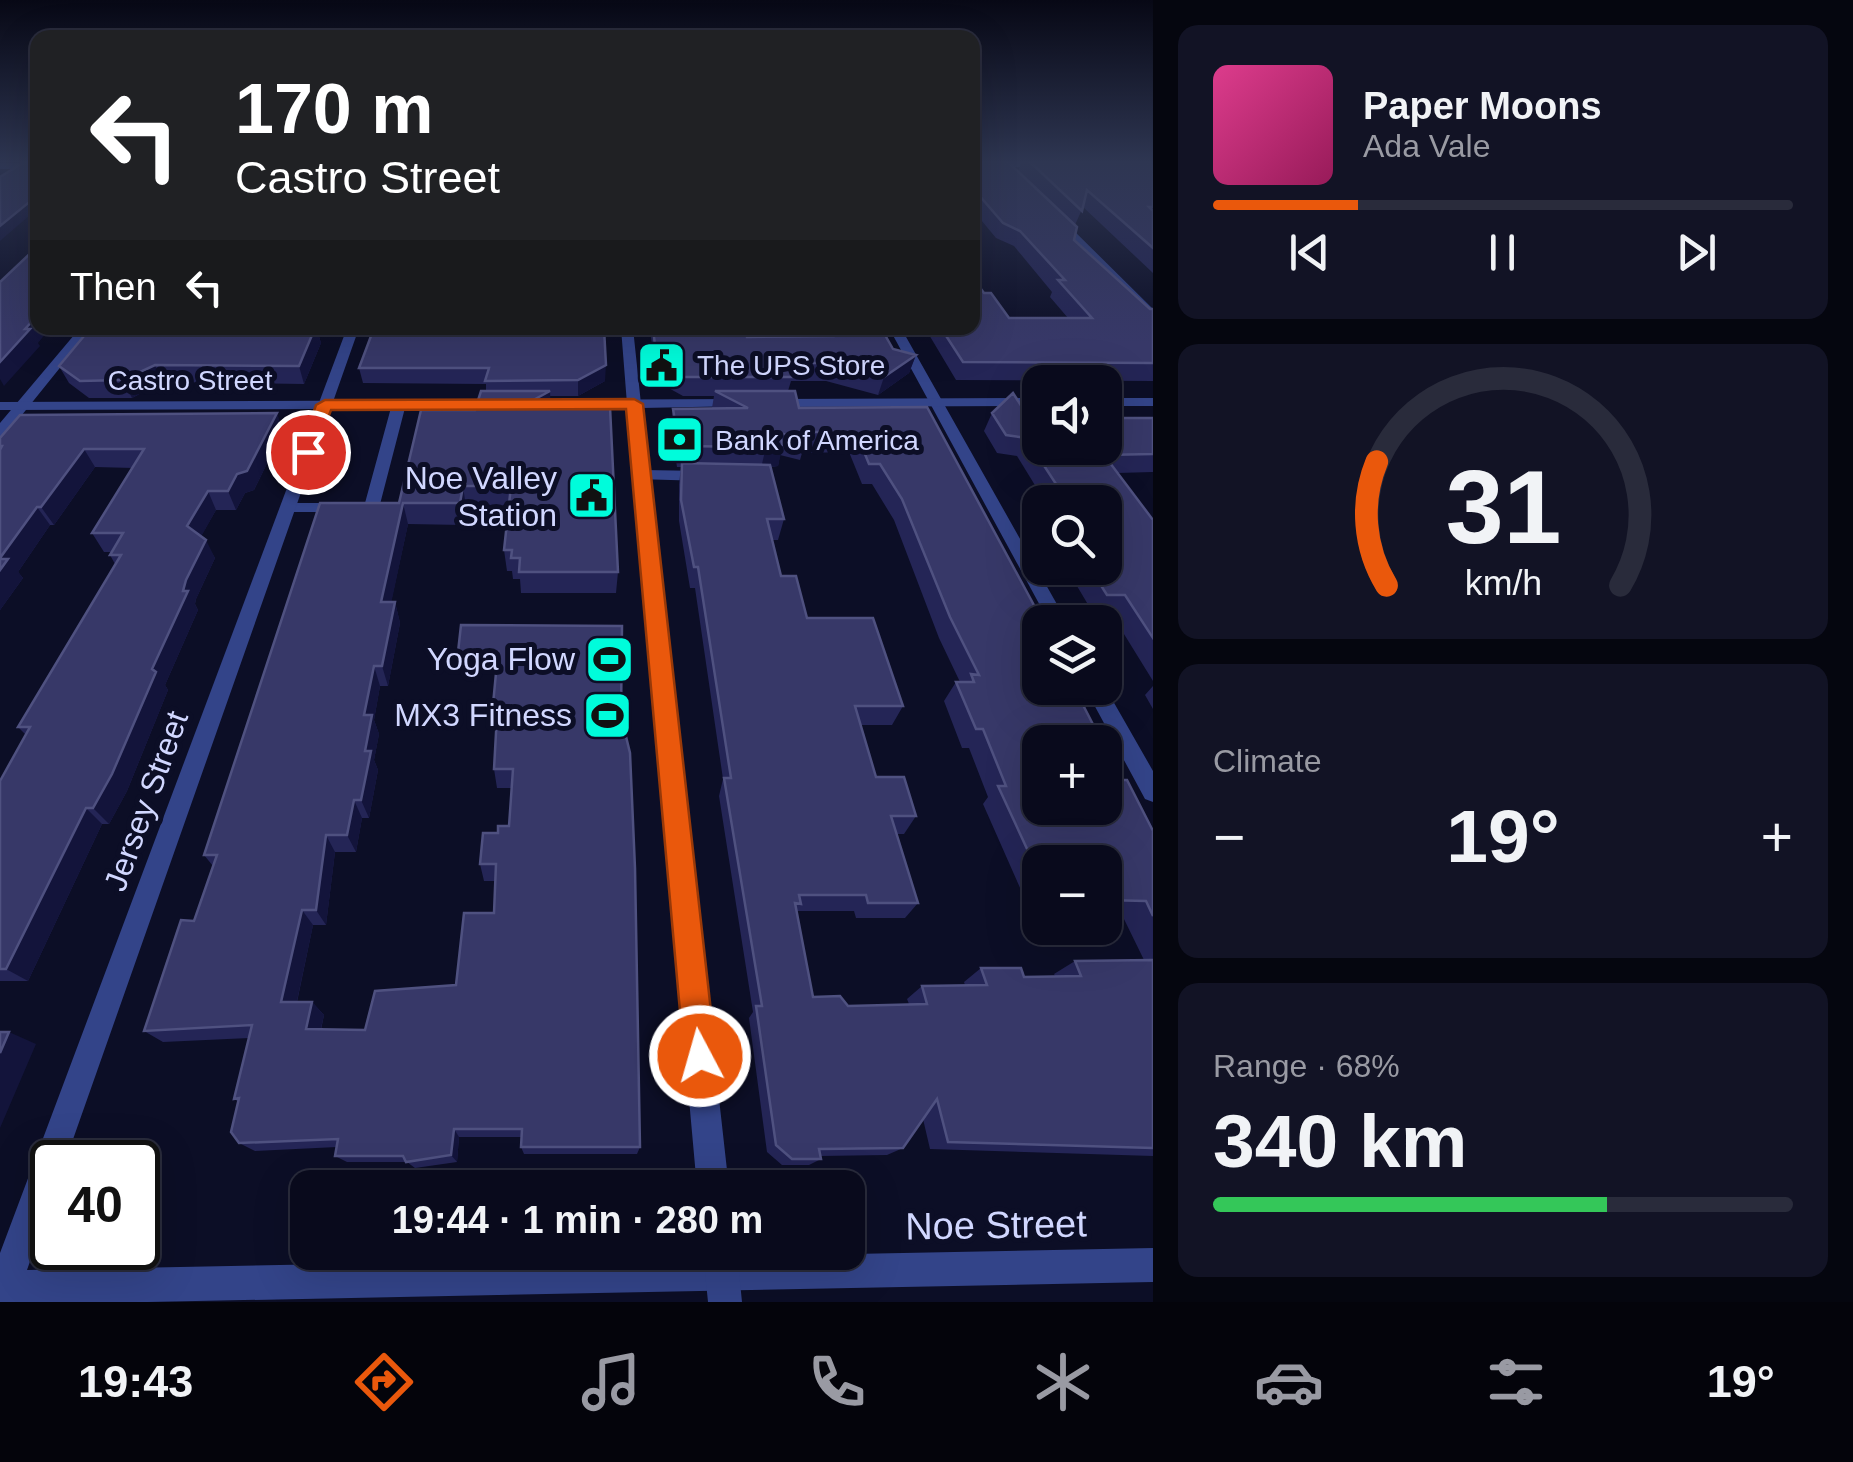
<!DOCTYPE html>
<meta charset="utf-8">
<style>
:root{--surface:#090a1c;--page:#121325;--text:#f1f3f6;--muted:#999aa3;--line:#292b3b;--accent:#ea580c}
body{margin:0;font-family:Arial,sans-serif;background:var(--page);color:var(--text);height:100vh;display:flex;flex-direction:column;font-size:38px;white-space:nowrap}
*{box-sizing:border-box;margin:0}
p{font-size:32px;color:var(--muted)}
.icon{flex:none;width:55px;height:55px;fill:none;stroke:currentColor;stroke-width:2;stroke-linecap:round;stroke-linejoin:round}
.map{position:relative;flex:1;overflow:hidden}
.sheet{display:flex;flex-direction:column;gap:25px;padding:25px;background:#05060f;width:700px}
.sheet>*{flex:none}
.guide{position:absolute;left:30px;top:30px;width:950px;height:305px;border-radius:20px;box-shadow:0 10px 40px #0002,0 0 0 2px var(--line);background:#202124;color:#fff;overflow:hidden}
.fabs{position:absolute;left:1022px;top:365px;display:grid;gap:20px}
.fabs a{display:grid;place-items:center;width:100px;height:100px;border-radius:20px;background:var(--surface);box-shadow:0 10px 40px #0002,0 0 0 2px var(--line);font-size:50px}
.speed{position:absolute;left:30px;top:1140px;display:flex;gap:20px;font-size:50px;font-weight:700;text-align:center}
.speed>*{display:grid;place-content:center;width:130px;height:130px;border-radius:50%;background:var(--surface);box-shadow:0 10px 40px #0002,0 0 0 2px var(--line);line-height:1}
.speed .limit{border:5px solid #111;border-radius:15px;background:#fff;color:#111}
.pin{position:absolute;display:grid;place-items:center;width:85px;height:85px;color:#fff;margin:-42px;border:5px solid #fff;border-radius:50%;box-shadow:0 2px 10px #0007}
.me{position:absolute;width:110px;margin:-55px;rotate:354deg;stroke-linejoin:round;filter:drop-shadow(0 0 8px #0008)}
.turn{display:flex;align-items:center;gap:35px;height:210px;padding:0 40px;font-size:45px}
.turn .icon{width:130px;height:130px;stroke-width:2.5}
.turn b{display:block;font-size:70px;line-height:85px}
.then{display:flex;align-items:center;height:95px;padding:0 40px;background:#0003;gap:20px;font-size:38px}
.big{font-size:75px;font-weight:700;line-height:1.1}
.sheet .card{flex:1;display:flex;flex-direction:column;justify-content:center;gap:15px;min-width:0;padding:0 35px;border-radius:20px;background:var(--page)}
.sheet .dial{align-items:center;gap:0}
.dial svg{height:260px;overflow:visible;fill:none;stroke:var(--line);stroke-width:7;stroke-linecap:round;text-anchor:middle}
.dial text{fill:var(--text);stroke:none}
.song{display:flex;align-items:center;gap:30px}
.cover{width:120px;height:120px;border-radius:15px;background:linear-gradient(135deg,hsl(330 70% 55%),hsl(330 70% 35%))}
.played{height:10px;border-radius:5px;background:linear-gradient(90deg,var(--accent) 25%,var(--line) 25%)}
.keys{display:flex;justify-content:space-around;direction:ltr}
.heat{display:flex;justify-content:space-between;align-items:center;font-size:55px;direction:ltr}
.charge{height:15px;border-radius:8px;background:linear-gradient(90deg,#34c759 68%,var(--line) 0)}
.trip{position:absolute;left:290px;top:1170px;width:575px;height:100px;border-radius:20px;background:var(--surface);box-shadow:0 10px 40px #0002,0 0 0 2px var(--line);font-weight:700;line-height:100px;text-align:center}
.menu{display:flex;height:160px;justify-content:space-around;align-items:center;background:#04040b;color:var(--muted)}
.menu .icon{width:70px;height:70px}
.menu .active{color:var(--accent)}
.menu b{font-size:45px;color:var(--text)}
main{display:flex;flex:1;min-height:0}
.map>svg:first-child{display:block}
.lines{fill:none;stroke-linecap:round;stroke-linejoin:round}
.service{fill:#334489;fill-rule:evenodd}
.minor{fill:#334489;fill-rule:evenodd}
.tertiary{fill:#334489;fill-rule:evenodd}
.wall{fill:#242556;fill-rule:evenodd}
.shaded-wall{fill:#13143b}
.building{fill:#373868;stroke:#4f5180;stroke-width:2.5}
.route{fill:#ea580c;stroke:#983908;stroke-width:2.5}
.labels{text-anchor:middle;stroke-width:10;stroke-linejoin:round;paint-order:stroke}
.far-poi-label{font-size:28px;fill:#d1d7ff;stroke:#0c0e26;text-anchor:start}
.far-street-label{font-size:28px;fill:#d1d7ff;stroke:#0c0e26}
.poi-label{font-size:32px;fill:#d1d7ff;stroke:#0c0e26;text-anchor:end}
.street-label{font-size:32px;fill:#d1d7ff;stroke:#0c0e26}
.near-street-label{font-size:38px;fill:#d1d7ff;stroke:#0c0e26}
</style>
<main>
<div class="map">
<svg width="1153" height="1302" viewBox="0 0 1153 1302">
<rect width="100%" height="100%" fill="#0c0e26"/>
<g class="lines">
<path class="service" d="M399,400L406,404L378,512H281V504L287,503H365L392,404Z
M642,470L705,471L713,476L705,481L636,479V471Z"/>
<path class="minor" d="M972,161H1046L1050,164L1045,167H972Z
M0,163H38V169H0Z
M1052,217H1060L1153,309V320L1052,221Z
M80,328H92L5,436L0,438V423Z
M347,328H359L65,1162H52V1198L27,1270L1153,1248V1282L148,1302H0V1253Z
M621,328H633L641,404L634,408L627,404Z
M889,328H901L1067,622H1049Z
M1105,687L1153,771V802L1145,799L1085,688Z"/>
<path class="tertiary" d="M1040,398V406L772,407L765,403L772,399Z
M1105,398H1153V406H1105Z
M738,399L745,403L743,406L642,408L729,1188H697L627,408L0,410V402Z
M703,1252H737L742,1302H708Z"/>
</g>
<path class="wall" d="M972,161L1018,171L1022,161H1153V273L1083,207L1075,225L1074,240L1150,309H1153V381L956,380L925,328H972L984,293L1009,318H1068L1050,297L1052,292L1014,246L996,238L972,209Z
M235,328H319L317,330L321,343L304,384L162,382L132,398H89L69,383L59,366L189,333H232Z
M374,328L605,381L578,396H550V404L618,572L616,593H521L520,579H513L512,571H507L504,550L509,508L466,507L463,525L408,524L391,602H395L400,623L388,686H380L374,720L379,734L374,760L378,770L369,818H362L356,852H335L326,925H313L297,1002H312L324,1015L321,1030H365L456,985L494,913L496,881H484L480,864L498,833L509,826L512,788H497L494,769L496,734L492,715L496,672H462L458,652L461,625L621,716L640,1147L637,1154H524L521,1147V1137H459L457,1162L415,1168L407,1162H347L335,1156L337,1147L255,1151L239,1143V1102L234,1099L249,1038L163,1042L144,1031L194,921L213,866L204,855L399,503L475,410L486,391V384L363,383L359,368Z
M650,328H744L747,337L822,336L818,328H881L893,349L916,355L909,373L878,395L826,381H791L788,391L799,408L927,407L1040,622V688L1074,705L1153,831V1156L930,1149L923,1119L903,1148L887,1155L820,1156L821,1159L809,1165H782L767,1152L749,1018L753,1012L719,796L723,779L695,588H690L679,521V484L681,467H677L671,429L673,409L712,408L714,396H683L656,381ZM849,452L862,484H872L894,520L939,638L960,682H956L944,701L962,748H969L988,797L983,804L1028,906H1040V862H1105V916L1123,917L1144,960L1075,961L1054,974L1055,976L1024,977L981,968L964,982L965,985L922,986L907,999L909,1004L848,1006L813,997L797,911H854L856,918H905L918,903L896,834H904L916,816L876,777L861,725H892L903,706L807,618L781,576L772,540H778L784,519L771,467L778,466L780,455L800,460L802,453Z
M992,413L1029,418H1153V472L1117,473L1153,520V681L1111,613H1093L1077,586L1088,571L1084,568H1105V502H1040V514L1035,505L1041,495L1017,456L997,453L984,431Z
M283,431L254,490L245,493L236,510H216L201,536L215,558L196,599L195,604L198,610L165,685L168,690L127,791L109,824H102L28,981H0V781L26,735L18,727L115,564L110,555L112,552H104L92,533L133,468L95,467L54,525H50L18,572L23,578L0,610V438Z
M1153,686V709L1145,695Z"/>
<path class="shaded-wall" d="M38,195V208L0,241V226Z
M38,315V328H50L38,343L40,346L4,386L0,379V362Z
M175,328H193L179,350L172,333Z
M308,328H319L317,330L321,343L304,384L299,366Z
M916,355L909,373L878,395L884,377Z
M155,365L162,382L132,398L123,380Z
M606,365L605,381L578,396V380Z
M550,391L551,412L528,403Z
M277,413L283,431L254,490L245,493L236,510L228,491L237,474Z
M783,445L778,466L761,468L766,447Z
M84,449L95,467L54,525L41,507Z
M463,486L466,507L463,525L460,503Z
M208,491L216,510L197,544L187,526Z
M403,503L408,524L387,623L381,602Z
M37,507L50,525L18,572L23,578L0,610V558Z
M206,540L215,558L196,599L195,604L198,610L165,685L168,690L127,791L109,824L93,808L152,669L186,580Z
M395,602L400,623L388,686L382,666Z
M374,666L380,686L374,720L379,734L374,760L378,770L369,818L361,800L365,751L364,715Z
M354,800L362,818L356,852L347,835Z
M86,808L102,824L28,981L6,969Z
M326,835L335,852L326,925L316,910Z
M302,910L313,925L294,1015L281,1002Z
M312,1002L324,1015L318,1041L306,1029Z
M9,1032L36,1044L0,1128V1053Z
M454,1129L459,1137L457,1162L451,1155Z"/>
<path class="building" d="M36,161L38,195L0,226V177L21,164Z
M972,161H1007L1077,227L1074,240L1150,309H1153V363L963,362L941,328H972V277L984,293H991L1009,318H1092L1058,280H1065L1020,231L1003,223L972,187Z
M1029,161H1153V207H1149L1153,211V248L1087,190L1082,211Z
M38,246V315L25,329H30L0,362V282Z
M96,328H175L172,333H232L235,328H315L299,366L155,365L123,380L80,381L59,366L89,330Z
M374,328H604L606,365L578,380L485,381L489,368H359Z
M653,328H744L747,337L833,336L830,328H881L893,349L916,355L884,377L831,363H789L792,377H685L657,363Z
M481,391H550L528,403L610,407L618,572H519L520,558H511L512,550H504L511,486H463L460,503H403L381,602H395L382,666H374L364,715H372L365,751H371L361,800H354L347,835H326L316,910H302L281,1002H312L306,1029L365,1030L375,991L456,985L464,913H494L496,864H480L483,833H498V826H509L513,769H494L497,715H492L498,652H458L461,625L622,626L621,716L630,753L635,868L640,1147H521L522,1129H454L451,1155L406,1162L403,1156H335L338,1139L239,1143L231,1132L239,1098L234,1099L252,1025L144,1031L181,920L194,921L217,855H204L320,503H399L421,410H475Z
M715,391H795L799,408L927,407L1043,622H1040V627H1038L1040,631V688H1065L1074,705H1083L1102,742H1040V808H1105V747L1122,780H1127L1153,831V916L1146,901L1105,900V862H1040V877L998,786H1006L983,729H976L956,682H974L971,674L979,675L950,617L902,499L880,464H869L856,432H804L805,439L779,433L783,445L766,447L679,446L673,409L748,408Z
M1013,393L1029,418H1040V448H1105V418H1153V454L1104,455L1153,520V638L1125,595H1107L1090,568H1117L1105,557V502H1055L1045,487H1058L1026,438L1006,435L992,413Z
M277,413L247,471L237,474L228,491H208L187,526L206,540L186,580L183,591H188L152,669L156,672L112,774L93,808H86L6,969H0V781L30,727H18L121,555H110L123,533H92L144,449H84L41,507H37L0,558V450L2,446H0V438L20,415Z
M682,463L770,465L784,519H767L781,576H796L807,618H873L903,706H855L876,777H904L916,816H891L918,903H868L866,895H799L801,904L795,903L813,997L840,996L848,1006L927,1004L922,986L987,985L981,968H1021L1024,977L1081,976L1075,961L1153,960V1148L948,1142L937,1099L903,1148L819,1149L821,1159H792L776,1145L756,1006H762L724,778H731L698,567H694L681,500Z
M0,559H8L0,570Z
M0,1032H9L0,1053Z"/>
<linearGradient id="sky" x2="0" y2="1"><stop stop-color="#070815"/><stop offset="0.47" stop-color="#2e3652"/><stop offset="1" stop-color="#2e3652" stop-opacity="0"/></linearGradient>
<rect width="1153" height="344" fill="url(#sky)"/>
<path class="route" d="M634,399L643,404L716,1056L712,1068L700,1073L688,1068L684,1056L626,409L331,410L314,456L299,452L316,405L325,400Z"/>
<defs>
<symbol id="civic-square" viewBox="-11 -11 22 22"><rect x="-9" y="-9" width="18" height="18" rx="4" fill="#00fcdb" stroke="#0c0e26"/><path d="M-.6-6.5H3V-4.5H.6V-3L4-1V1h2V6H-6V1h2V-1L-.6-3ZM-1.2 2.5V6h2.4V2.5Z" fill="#111"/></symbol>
<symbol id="bank-square" viewBox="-11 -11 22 22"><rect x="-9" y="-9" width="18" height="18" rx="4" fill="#00fcdb" stroke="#0c0e26"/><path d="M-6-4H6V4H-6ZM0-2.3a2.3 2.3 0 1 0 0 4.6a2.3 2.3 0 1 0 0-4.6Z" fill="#111"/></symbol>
<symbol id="stadium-square" viewBox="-11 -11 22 22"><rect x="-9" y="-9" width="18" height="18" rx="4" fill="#00fcdb" stroke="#0c0e26"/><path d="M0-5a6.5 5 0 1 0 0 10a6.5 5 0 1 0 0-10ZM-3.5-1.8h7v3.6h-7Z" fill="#111"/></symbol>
</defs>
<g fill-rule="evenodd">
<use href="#civic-square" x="634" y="338" width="55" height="55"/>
<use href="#bank-square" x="652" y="412" width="55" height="55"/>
<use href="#civic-square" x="564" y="468" width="55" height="55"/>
<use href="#stadium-square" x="582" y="632" width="55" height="55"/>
<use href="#stadium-square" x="580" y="688" width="55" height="55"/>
</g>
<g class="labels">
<g class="far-poi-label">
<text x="697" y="375">The UPS Store</text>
<text x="715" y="450">Bank of America</text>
</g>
<g class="far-street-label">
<text x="190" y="390">Castro Street</text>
</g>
<g class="poi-label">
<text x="557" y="489">Noe Valley<tspan x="557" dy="37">Station</tspan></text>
<text x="575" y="670">Yoga Flow</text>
<text x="572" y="726">MX3 Fitness</text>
</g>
<g class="street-label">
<text transform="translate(146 801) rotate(-70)" y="11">Jersey Street</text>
</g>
<g class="near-street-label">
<text transform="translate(996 1225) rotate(-1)" y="13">Noe Street</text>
</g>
</g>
</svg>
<div class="fabs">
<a><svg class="icon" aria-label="sound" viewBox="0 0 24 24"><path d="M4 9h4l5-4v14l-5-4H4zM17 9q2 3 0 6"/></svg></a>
<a><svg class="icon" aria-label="search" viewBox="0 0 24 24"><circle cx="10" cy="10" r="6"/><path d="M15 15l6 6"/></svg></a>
<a><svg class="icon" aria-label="layers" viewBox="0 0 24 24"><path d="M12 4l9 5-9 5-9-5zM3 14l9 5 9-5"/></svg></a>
<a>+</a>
<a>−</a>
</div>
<div class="speed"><div class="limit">40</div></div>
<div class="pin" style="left:308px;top:452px;background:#d93025"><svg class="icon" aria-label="arrive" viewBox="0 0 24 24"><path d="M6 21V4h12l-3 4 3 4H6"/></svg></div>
<svg class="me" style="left:700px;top:1056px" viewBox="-20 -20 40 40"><circle r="17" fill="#ea580c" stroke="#fff" stroke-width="3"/><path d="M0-11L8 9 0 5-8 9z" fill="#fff"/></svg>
<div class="trip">19:44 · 1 min · 280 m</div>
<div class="guide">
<div class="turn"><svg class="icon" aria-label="left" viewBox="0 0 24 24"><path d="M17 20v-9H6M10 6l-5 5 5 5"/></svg><div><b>170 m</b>Castro Street</div></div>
<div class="then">Then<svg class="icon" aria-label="left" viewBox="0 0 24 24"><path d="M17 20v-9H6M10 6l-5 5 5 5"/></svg></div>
</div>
</div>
<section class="sheet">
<div class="card">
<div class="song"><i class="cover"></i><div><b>Paper Moons</b><p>Ada Vale</p></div></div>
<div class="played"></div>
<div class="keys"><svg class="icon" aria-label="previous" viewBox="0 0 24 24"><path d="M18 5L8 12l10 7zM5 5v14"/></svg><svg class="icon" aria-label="pause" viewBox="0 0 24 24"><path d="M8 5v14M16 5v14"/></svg><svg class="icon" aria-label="next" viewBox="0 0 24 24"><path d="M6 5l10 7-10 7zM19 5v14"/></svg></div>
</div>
<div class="card dial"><svg viewBox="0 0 100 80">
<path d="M14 69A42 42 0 1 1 86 69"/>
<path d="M14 69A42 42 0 0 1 11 31" stroke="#ea580c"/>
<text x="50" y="56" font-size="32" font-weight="700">31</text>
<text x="50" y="72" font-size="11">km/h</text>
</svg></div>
<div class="card"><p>Climate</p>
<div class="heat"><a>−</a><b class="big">19°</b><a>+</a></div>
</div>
<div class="card"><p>Range · 68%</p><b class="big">340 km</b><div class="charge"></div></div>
</section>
</main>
<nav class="menu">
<b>19:43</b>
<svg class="icon active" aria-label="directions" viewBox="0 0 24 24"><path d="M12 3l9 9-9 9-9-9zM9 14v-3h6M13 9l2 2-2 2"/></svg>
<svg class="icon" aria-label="music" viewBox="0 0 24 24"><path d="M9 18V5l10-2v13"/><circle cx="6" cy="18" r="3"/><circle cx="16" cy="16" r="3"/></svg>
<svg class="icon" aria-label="phone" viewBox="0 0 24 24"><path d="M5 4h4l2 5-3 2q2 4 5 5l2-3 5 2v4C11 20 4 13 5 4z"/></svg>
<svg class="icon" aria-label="climate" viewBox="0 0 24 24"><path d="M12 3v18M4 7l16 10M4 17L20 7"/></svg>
<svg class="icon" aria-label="car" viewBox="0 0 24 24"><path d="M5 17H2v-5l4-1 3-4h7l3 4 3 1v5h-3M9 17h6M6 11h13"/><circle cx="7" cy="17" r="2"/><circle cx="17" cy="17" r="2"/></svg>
<svg class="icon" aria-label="filters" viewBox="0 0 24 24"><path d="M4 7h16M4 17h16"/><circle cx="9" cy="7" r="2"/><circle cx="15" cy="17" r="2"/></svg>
<b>19°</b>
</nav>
